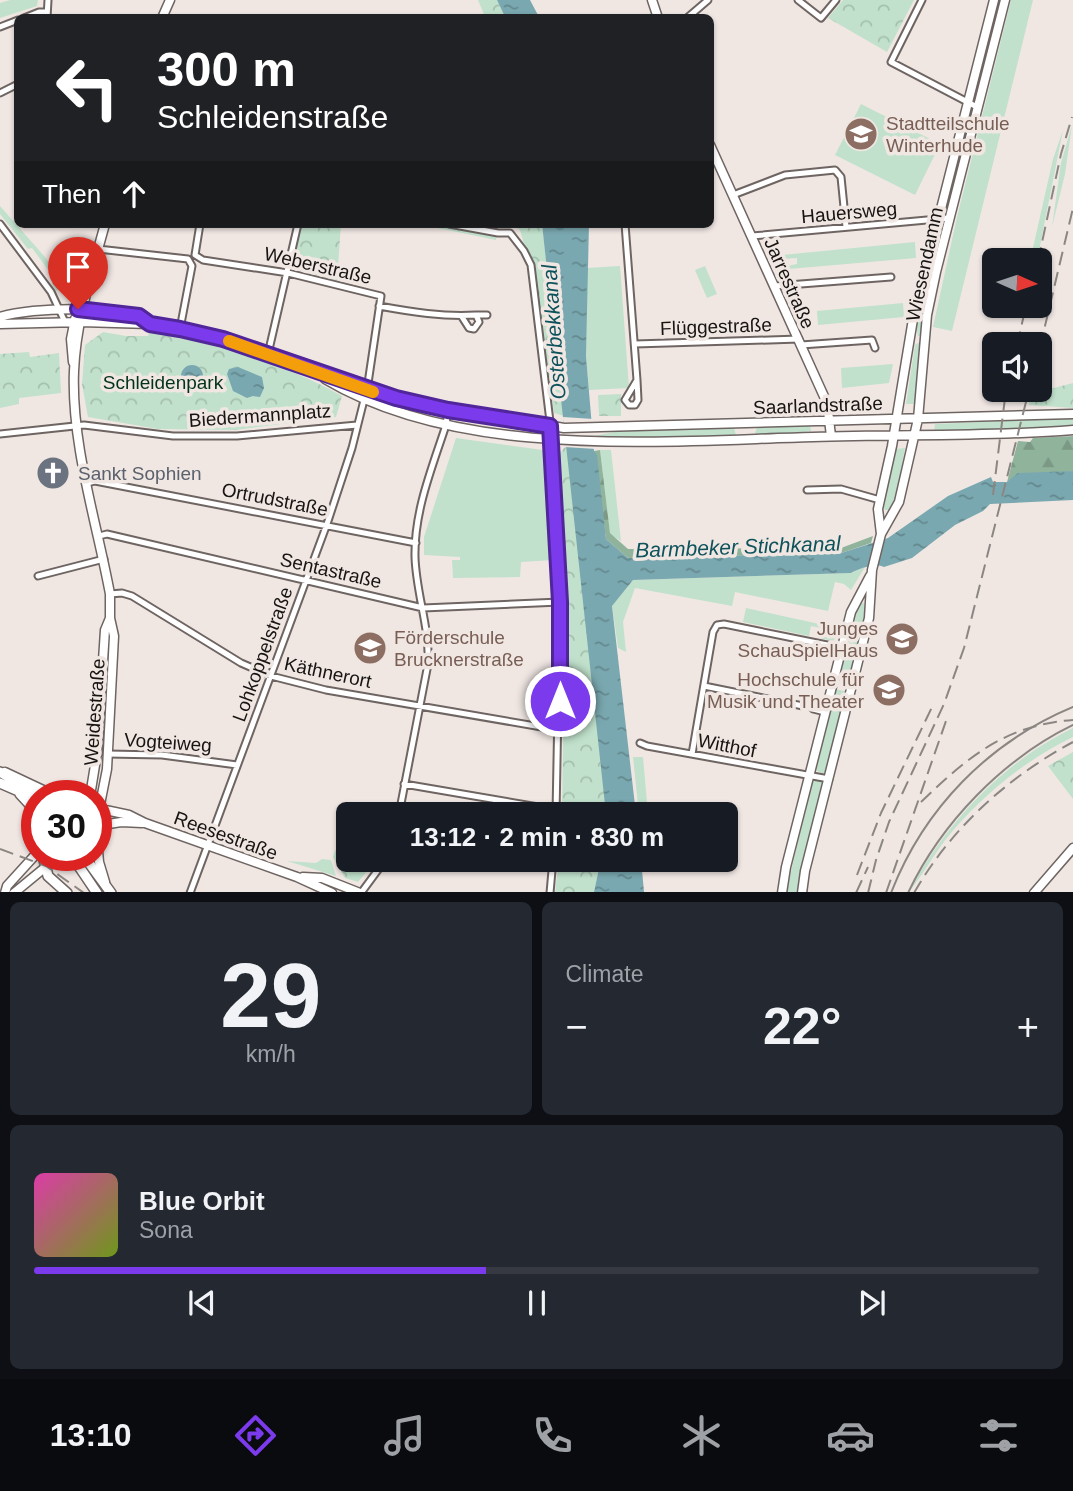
<!DOCTYPE html>
<meta charset="utf-8">
<style>
:root{--surface:#171b24;--page:#242831;--text:#f1f3f6;--muted:#9ea1a6;--line:#363941;--accent:#7c3aed}
body{margin:0;font-family:Helvetica,sans-serif;background:var(--page);color:var(--text);height:100vh;display:flex;flex-direction:column;font-size:26px;white-space:nowrap}
*{box-sizing:border-box;margin:0}
p{font-size:23px;color:var(--muted)}
.icon{flex:none;width:38px;height:38px;fill:none;stroke:currentColor;stroke-width:2;stroke-linecap:round;stroke-linejoin:round}
.map{position:relative;height:892px;overflow:hidden}
.drawer{display:flex;flex-direction:column;gap:10px;padding:10px;background:#0d0f14;flex:1}
.drawer>*{flex:none}
.banner{position:absolute;left:14px;top:14px;width:700px;height:214px;border-radius:10px;box-shadow:0 2px 5px #0004;background:#202124;color:#fff;overflow:hidden}
.needle{width:46px;rotate:93deg}
.buttons{position:absolute;left:982px;top:248px;display:grid;gap:14px}
.buttons a{display:grid;place-items:center;width:70px;height:70px;border-radius:10px;background:var(--surface);box-shadow:0 2px 5px #0004;font-size:35px}
.speed{position:absolute;left:21px;top:780px;display:flex;gap:14px;font-size:35px;font-weight:700;text-align:center}
.speed>*{display:grid;place-content:center;width:91px;height:91px;border-radius:50%;background:var(--surface);box-shadow:0 2px 5px #0004;line-height:1}
.speed .limit{border:10px solid #d22;background:#fff;color:#111}
.pin{position:absolute;display:grid;place-items:center;width:60px;height:60px;color:#fff;margin:-72px -30px;border-radius:50% 50% 50% 0;rotate:-45deg;box-shadow:0 0 7px #0007}
.pin .icon{rotate:45deg}
.me{position:absolute;width:77px;margin:-38px;rotate:0deg;stroke-linejoin:round;filter:drop-shadow(0 0 5px #0008)}
.turn{display:flex;align-items:center;gap:24px;height:147px;padding:0 28px;font-size:32px}
.turn .icon{width:91px;height:91px;stroke-width:2.5}
.turn b{display:block;font-size:49px;line-height:60px}
.then{display:flex;align-items:center;height:66px;padding:0 28px;background:#0003;gap:14px;font-size:26px}
.big{font-size:52px;font-weight:700;line-height:1.1}
.drawer .widget{flex:1;display:flex;flex-direction:column;justify-content:center;gap:10px;min-width:0;padding:0 24px;border-radius:10px;background:var(--page)}
.drawer .dial{align-items:center;gap:0}
.dial b{font-size:91px;line-height:1}
.song{display:flex;align-items:center;gap:21px}
.cover{width:84px;height:84px;border-radius:10px;background:linear-gradient(135deg,hsl(320 70% 55%),hsl(80 70% 35%))}
.played{height:7px;border-radius:4px;background:linear-gradient(90deg,var(--accent) 45%,var(--line) 45%)}
.keys{display:flex;justify-content:space-around;direction:ltr}
.heat{display:flex;justify-content:space-between;align-items:center;font-size:38px;direction:ltr}
.drawer .tiles{flex:1;display:grid;gap:10px;grid-template-columns:1fr 1fr}
.widget:last-child{grid-column:span 2}
.trip{position:absolute;left:336px;top:802px;width:402px;height:70px;border-radius:10px;background:var(--surface);box-shadow:0 2px 5px #0004;font-weight:700;line-height:70px;text-align:center}
.tab-bar{display:flex;height:112px;justify-content:space-around;align-items:center;background:#090b0e;color:var(--muted)}
.tab-bar .icon{width:49px;height:49px}
.tab-bar .on{color:var(--accent)}
.tab-bar b{font-size:32px;color:var(--text)}
.map>svg:first-child{display:block}
.green{fill:#c1e1cc}
.forest{fill:url(#forest-firs)}
.park{fill:url(#park-crowns)}
.water{fill:url(#water-ripples)}
.pier{fill:#f0e7e3}
.lines{fill:none;stroke-linecap:round;stroke-linejoin:round}
.street-casing{stroke:#6e6562;stroke-width:9}
.secondary-casing{stroke:#6e6562;stroke-width:11}
.primary-casing{stroke:#6e6562;stroke-width:12}
.street{stroke:#fff;stroke-width:5}
.secondary{stroke:#fff;stroke-width:8}
.primary{stroke:#fff;stroke-width:9}
.tram{stroke:#8c8683;stroke-width:2}
.rail{stroke:#8c8683;stroke-width:2;stroke-dasharray:14 7;stroke-linecap:butt}
.route-casing{stroke:#51269a;stroke-width:18}
.route{stroke:#7c3aed;stroke-width:12}
.slow{stroke:#f59e0b;stroke-width:12}
.labels{text-anchor:middle;stroke-width:7;stroke-linejoin:round;paint-order:stroke}
.education-label{font-size:19px;fill:#785e54;stroke:#f0e7e3;text-anchor:start}
.street-label{font-size:19px;fill:#171412;stroke:#f0e7e3}
.park-label{font-size:19px;fill:#03321b;stroke:#f0e7e3}
.worship-label{font-size:19px;fill:#5b616d;stroke:#f0e7e3;text-anchor:start}
.water-label{font-size:21px;font-style:italic;fill:#0e525c;stroke:#f0e7e3}
</style>
<div class="map">
<svg width="1073" height="893" viewBox="0 0 1073 893">
<defs>
<pattern id="forest-firs" width="22" height="20" patternUnits="userSpaceOnUse" patternTransform="scale(1.75)"><rect width="22" height="20" fill="#90b39c"/><path d="M5 1l3.5 6h-7zM16 11l3.5 6h-7z" fill="#7b9985"/></pattern>
<pattern id="park-crowns" width="20" height="18" patternUnits="userSpaceOnUse" patternTransform="scale(1.75)"><rect width="20" height="18" fill="#c1e1cc"/><path d="M2 6a3 3 0 1 1 6 0M12 15a3 3 0 1 1 6 0" fill="none" stroke="#a5c0ae"/></pattern>
<pattern id="water-ripples" width="26" height="14" patternUnits="userSpaceOnUse" patternTransform="scale(1.75)"><rect width="26" height="14" fill="#7aa8b0"/><path d="M2 4q2-2 4 0t4 0M15 11q2-2 4 0t4 0" fill="none" stroke="#63888e"/></pattern>
</defs>
<rect width="100%" height="100%" fill="#f0e7e3"/>
<path class="green" d="M10,0H38L37,6L0,18V3Z
M1011,0H1033L952,331L933,327L957,217Z
M861,104L940,144L915,195L835,155Z
M1072,125L1065,174L1052,227L1061,163Z
M1063,130L1037,261H1030L1053,159Z
M0,206L45,257L64,286L56,291L52,284V275L32,248L28,249L0,214Z
M939,227L943,229L923,336H918L916,325Z
M915,242L916,258L777,270L776,268L797,264V258L782,259V255Z
M620,266L629,388L589,390L586,356L587,268Z
M705,266L717,294L707,298L695,270Z
M903,303L904,317L818,325L817,311Z
M921,341L917,404H906L915,345Z
M893,364L889,383L842,388L841,368Z
M1073,418V426L934,431L935,424Z
M810,424L811,431L757,437L755,433L757,428L765,425Z
M726,425L734,428L736,435L734,437L656,440L594,436L630,429Z
M456,438L543,450L546,453L553,560L521,562L520,577L453,578L452,560H460V557L424,555V537Z
M905,448L895,503L890,510H885L882,505L895,449Z
M600,450H611L621,541L610,534Z
M865,567L851,590L844,584L835,582L828,611L735,592L732,606L635,588L623,622L626,652L618,648L612,605L633,580L851,573Z
M864,603L868,612L852,676L839,673L855,610L859,604Z
M746,608L838,628L834,641L819,638L821,628L811,626L809,636L743,622Z
M835,689L848,692L827,772L822,774L815,769Z
M1073,728V737C1025,760 980,797 946,839C933,856 922,876 909,892C945,824 1003,762 1073,728Z
M633,757H643L648,814H639Z
M815,780H820L824,785L799,892L786,893L812,781Z
M322,859L331,860L336,876L287,861L316,863Z"/>
<path class="forest" d="M1073,436V471L1007,482L1018,441L1030,442L1033,438Z
M600,450L610,533L628,549L841,548L873,536L871,543L841,553L628,558L606,539L594,451Z"/>
<path class="park" d="M478,0H497L505,17H485Z
M843,0H914L887,52L828,18Z
M300,224H341L337,281L291,268Z
M418,224H495L498,228L496,240Z
M511,224H542L564,416L554,413L533,264L524,244L520,230Z
M103,332L126,336H148L149,332C216,344 282,362 342,396L336,417L235,430L158,429L88,417L82,384L85,345Z
M29,352L30,357L59,353L61,393L19,398V404L0,408V354Z
M1073,383V408L1029,405L1031,394Z
M621,394V416H599L598,395Z
M567,447L602,762L606,814H562L565,608L558,456L564,448Z
M1073,752V799L1048,766Z
M348,834V859H377L358,882L345,878L333,857L335,851Z
M559,859H601L594,892L555,893Z"/>
<path class="water" d="M497,0H530L539,17H505Z
M542,224H589L586,356L594,451L597,455L606,539L628,558L841,553L888,538L948,496L991,477L993,482H1007L1018,473L1073,471V500L990,504L983,511L955,525L912,558L884,567C874,563 861,568 851,573L633,580L612,606L636,814H606Z
M181 376a11 11 0 1 1 22 0a11 11 0 1 1-22 0Z
M238,367L262,377L264,388L260,397L253,396L247,398L233,391L227,374L229,369Z
M601,859H641L644,892H594Z"/>
<path class="pier" d="M563,417L593,419L596,449L565,447Z"/>
<g class="lines">
<defs>
<path id="street" d="M798,0L821,18L836,0
M922,0L891,62L977,107
M24,18L39,12H47
M47,18L48,0
M687,18L708,0
M0,27L18,20
M0,93L18,84
M733,195L785,175L835,170L841,177L846,227
M0,224L51,292L65,322
M200,224L195,255L203,260L288,273L381,296L367,390
M449,224L498,233H510L524,251L531,265L552,438L560,602L556,814
M625,224L637,380L625,400L629,405H635L638,400L637,380
M752,236L949,218
M98,249L188,259L192,266L180,329
M775,286L891,277
M379,306C412,312 443,317 476,315
M462,317L469,328L474,329L479,322L476,315H487
M635,344L799,339
M801,345L872,340L875,348
M268,354L298,224
M0,434L84,425L173,436H237L357,425
M87,483L95,481L416,543
M807,490L841,489L880,500
M99,536L107,534L423,608L560,602
M38,576L104,559
M110,594L122,593L132,596L241,663L271,676L326,690L559,730
M704,686L803,706
M813,709L825,712
M640,743L647,746L829,779
M107,754L162,755L237,765
M692,754L713,632L717,625L724,624L842,648
M404,784L556,810
M399,814L428,664C430,628 416,593 415,557C414,511 432,468 446,425L448,410
M190,893L327,524L352,448L364,400
M361,893L386,859
M550,893L553,859"/>
<path id="secondary" d="M652,0L658,18
M162,18L170,0
M710,145L827,403L831,436
M0,317C32,307 123,304 150,324
M0,324L81,322L150,324L180,329L223,339L367,390L404,400L564,428L1073,414
M73,362L71,339L75,319
M325,379C461,460 660,441 813,437C900,434 987,437 1073,430
M881,534L878,509L892,446L913,319L994,0
M5,772L56,796
M90,796L97,753L105,630L110,618
M96,808L129,815L145,823L297,877L332,893
M96,825L107,769L114,636L110,618V594C97,523 71,444 74,371C76,321 92,272 105,224
M96,826L121,822L142,823
M96,828L99,862L105,882
M303,877L322,878L360,893
M5,893L7,886L37,853
M14,893L48,865L67,856
M782,893L786,867L851,612L870,576
M802,893L805,871L869,618L872,570L881,534L899,502L918,419L927,315L936,272L1005,0
M1034,893L1073,848"/>
<path id="primary" d="M0,772L39,796
M0,783L32,797L37,802
M20,794L33,808L37,816
M43,856L48,876L67,893
M72,856L97,893
M84,856L111,893"/>
</defs>
<use href="#street" class="street-casing"/>
<use href="#secondary" class="secondary-casing"/>
<use href="#primary" class="primary-casing"/>
<use href="#street" class="street"/>
<use href="#secondary" class="secondary"/>
<use href="#primary" class="primary"/>
<path class="tram" d="M891,893C924,808 989,742 1073,707
M908,893C941,823 1003,759 1073,725"/>
<path class="rail" d="M1038,261L1061,154L1072,117
M1017,345L1026,306
M1040,347L1073,208
M993,495L1006,390
M921,802C968,757 1005,725 1073,720
M0,849L46,866L84,893
M857,875L881,813L934,703
M856,893L868,867
M868,893L876,860L889,822L944,704L964,648L1029,390
M886,893L946,721
M914,893C951,828 1008,777 1073,742"/>
</g>
<g class="lines">
<defs>
<path id="route" d="M78,309L139,316L150,324L180,329L223,339L396,398L448,410L550,426L560,602V701"/>
</defs>
<use href="#route" class="route-casing"/>
<use href="#route" class="route"/>
<path class="slow" d="M229,341L373,392"/>
</g>
<defs>
<symbol id="school-disc" viewBox="-11 -11 22 22"><circle r="9.5" fill="#8d6e63" stroke="#f0e7e3"/><path d="M0-5L7-2L0 1L-7-2ZM-4 1L0 2.5L4 1V4Q0 6-4 4Z" fill="#fff"/></symbol>
<symbol id="church-disc" viewBox="-11 -11 22 22"><circle r="9.5" fill="#6b7280" stroke="#f0e7e3"/><path d="M-1.2-6h2.4v3.5h3.3v2.4h-3.3V6h-2.4V-.1h-3.3v-2.4h3.3Z" fill="#fff"/></symbol>
<symbol id="university-disc" viewBox="-11 -11 22 22"><circle r="9.5" fill="#8d6e63" stroke="#f0e7e3"/><path d="M0-5L7-2L0 1L-7-2ZM-4 1L0 2.5L4 1V4Q0 6-4 4Z" fill="#fff"/></symbol>
</defs>
<g fill-rule="evenodd">
<use href="#school-disc" x="842" y="115" width="38" height="38"/>
<use href="#church-disc" x="34" y="454" width="38" height="38"/>
<use href="#university-disc" x="883" y="620" width="38" height="38"/>
<use href="#school-disc" x="351" y="629" width="38" height="38"/>
<use href="#university-disc" x="870" y="671" width="38" height="38"/>
</g>
<g class="labels">
<g class="education-label">
<text x="886" y="130">Stadtteilschule<tspan x="886" dy="22">Winterhude</tspan></text>
<text x="878" y="635" text-anchor="end">Junges<tspan x="878" dy="22">SchauSpielHaus</tspan></text>
<text x="394" y="644">Förderschule<tspan x="394" dy="22">Brucknerstraße</tspan></text>
<text x="864" y="686" text-anchor="end">Hochschule für<tspan x="864" dy="22">Musik und Theater</tspan></text>
</g>
<g class="street-label">
<text transform="translate(849 212) rotate(-5)" y="7">Hauersweg</text>
<text transform="translate(924 264) rotate(-78)" y="7">Wiesendamm</text>
<text transform="translate(318 265) rotate(13)" y="7">Weberstraße</text>
<text transform="translate(790 283) rotate(66)" y="7">Jarrestraße</text>
<text transform="translate(716 326) rotate(-2)" y="7">Flüggestraße</text>
<text transform="translate(818 405) rotate(-2)" y="7">Saarlandstraße</text>
<text transform="translate(260 415) rotate(-4)" y="7">Biedermannplatz</text>
<text transform="translate(275 499) rotate(11)" y="7">Ortrudstraße</text>
<text transform="translate(331 570) rotate(13)" y="7">Sentastraße</text>
<text transform="translate(262 654) rotate(-70)" y="7">Lohkoppelstraße</text>
<text transform="translate(328 672) rotate(12)" y="7">Käthnerort</text>
<text transform="translate(94 712) rotate(-86)" y="7">Weidestraße</text>
<text transform="translate(168 742) rotate(4)" y="7">Vogteiweg</text>
<text transform="translate(727 745) rotate(11)" y="7">Witthof</text>
<text transform="translate(226 835) rotate(20)" y="7">Reesestraße</text>
</g>
<g class="park-label">
<text x="163" y="389">Schleidenpark</text>
</g>
<g class="worship-label">
<text x="78" y="480">Sankt Sophien</text>
</g>
<g class="water-label">
<text transform="translate(554 332) rotate(-94)" y="7">Osterbekkanal</text>
<text transform="translate(738 547) rotate(-2)" y="7">Barmbeker Stichkanal</text>
</g>
</g>
</svg>
<div class="buttons">
<a><svg class="needle" viewBox="-14 -14 28 28"><path d="M0-13l5 13h-10z" fill="#e53935"/><path d="M0 13l5-13h-10z" fill="#9ea1a6"/></svg></a>
<a><svg class="icon" aria-label="sound" viewBox="0 0 24 24"><path d="M4 9h4l5-4v14l-5-4H4zM17 9q2 3 0 6"/></svg></a>
</div>
<div class="speed"><div class="limit">30</div></div>
<div class="pin" style="left:78px;top:309px;background:#d93025"><svg class="icon" aria-label="arrive" viewBox="0 0 24 24"><path d="M6 21V4h12l-3 4 3 4H6"/></svg></div>
<svg class="me" style="left:560px;top:701px" viewBox="-20 -20 40 40"><circle r="17" fill="#7c3aed" stroke="#fff" stroke-width="3"/><path d="M0-11L8 9 0 5-8 9z" fill="#fff"/></svg>
<div class="trip">13:12 · 2 min · 830 m</div>
<div class="banner">
<div class="turn"><svg class="icon" aria-label="left" viewBox="0 0 24 24"><path d="M17 20v-9H6M10 6l-5 5 5 5"/></svg><div><b>300 m</b>Schleidenstraße</div></div>
<div class="then">Then<svg class="icon" aria-label="ahead" viewBox="0 0 24 24"><path d="M12 20V5M6 11l6-6 6 6"/></svg></div>
</div>
</div>
<section class="drawer">
<div class="tiles">
<div class="widget dial"><b>29</b><p>km/h</p></div>
<div class="widget"><p>Climate</p>
<div class="heat"><a>−</a><b class="big">22°</b><a>+</a></div>
</div>
<div class="widget">
<div class="song"><i class="cover"></i><div><b>Blue Orbit</b><p>Sona</p></div></div>
<div class="played"></div>
<div class="keys"><svg class="icon" aria-label="previous" viewBox="0 0 24 24"><path d="M18 5L8 12l10 7zM5 5v14"/></svg><svg class="icon" aria-label="pause" viewBox="0 0 24 24"><path d="M8 5v14M16 5v14"/></svg><svg class="icon" aria-label="next" viewBox="0 0 24 24"><path d="M6 5l10 7-10 7zM19 5v14"/></svg></div>
</div>
</div>
</section>
<nav class="tab-bar">
<b>13:10</b>
<svg class="icon on" aria-label="directions" viewBox="0 0 24 24"><path d="M12 3l9 9-9 9-9-9zM9 14v-3h6M13 9l2 2-2 2"/></svg>
<svg class="icon" aria-label="music" viewBox="0 0 24 24"><path d="M9 18V5l10-2v13"/><circle cx="6" cy="18" r="3"/><circle cx="16" cy="16" r="3"/></svg>
<svg class="icon" aria-label="phone" viewBox="0 0 24 24"><path d="M5 4h4l2 5-3 2q2 4 5 5l2-3 5 2v4C11 20 4 13 5 4z"/></svg>
<svg class="icon" aria-label="climate" viewBox="0 0 24 24"><path d="M12 3v18M4 7l16 10M4 17L20 7"/></svg>
<svg class="icon" aria-label="car" viewBox="0 0 24 24"><path d="M5 17H2v-5l4-1 3-4h7l3 4 3 1v5h-3M9 17h6M6 11h13"/><circle cx="7" cy="17" r="2"/><circle cx="17" cy="17" r="2"/></svg>
<svg class="icon" aria-label="filters" viewBox="0 0 24 24"><path d="M4 7h16M4 17h16"/><circle cx="9" cy="7" r="2"/><circle cx="15" cy="17" r="2"/></svg>
</nav>
